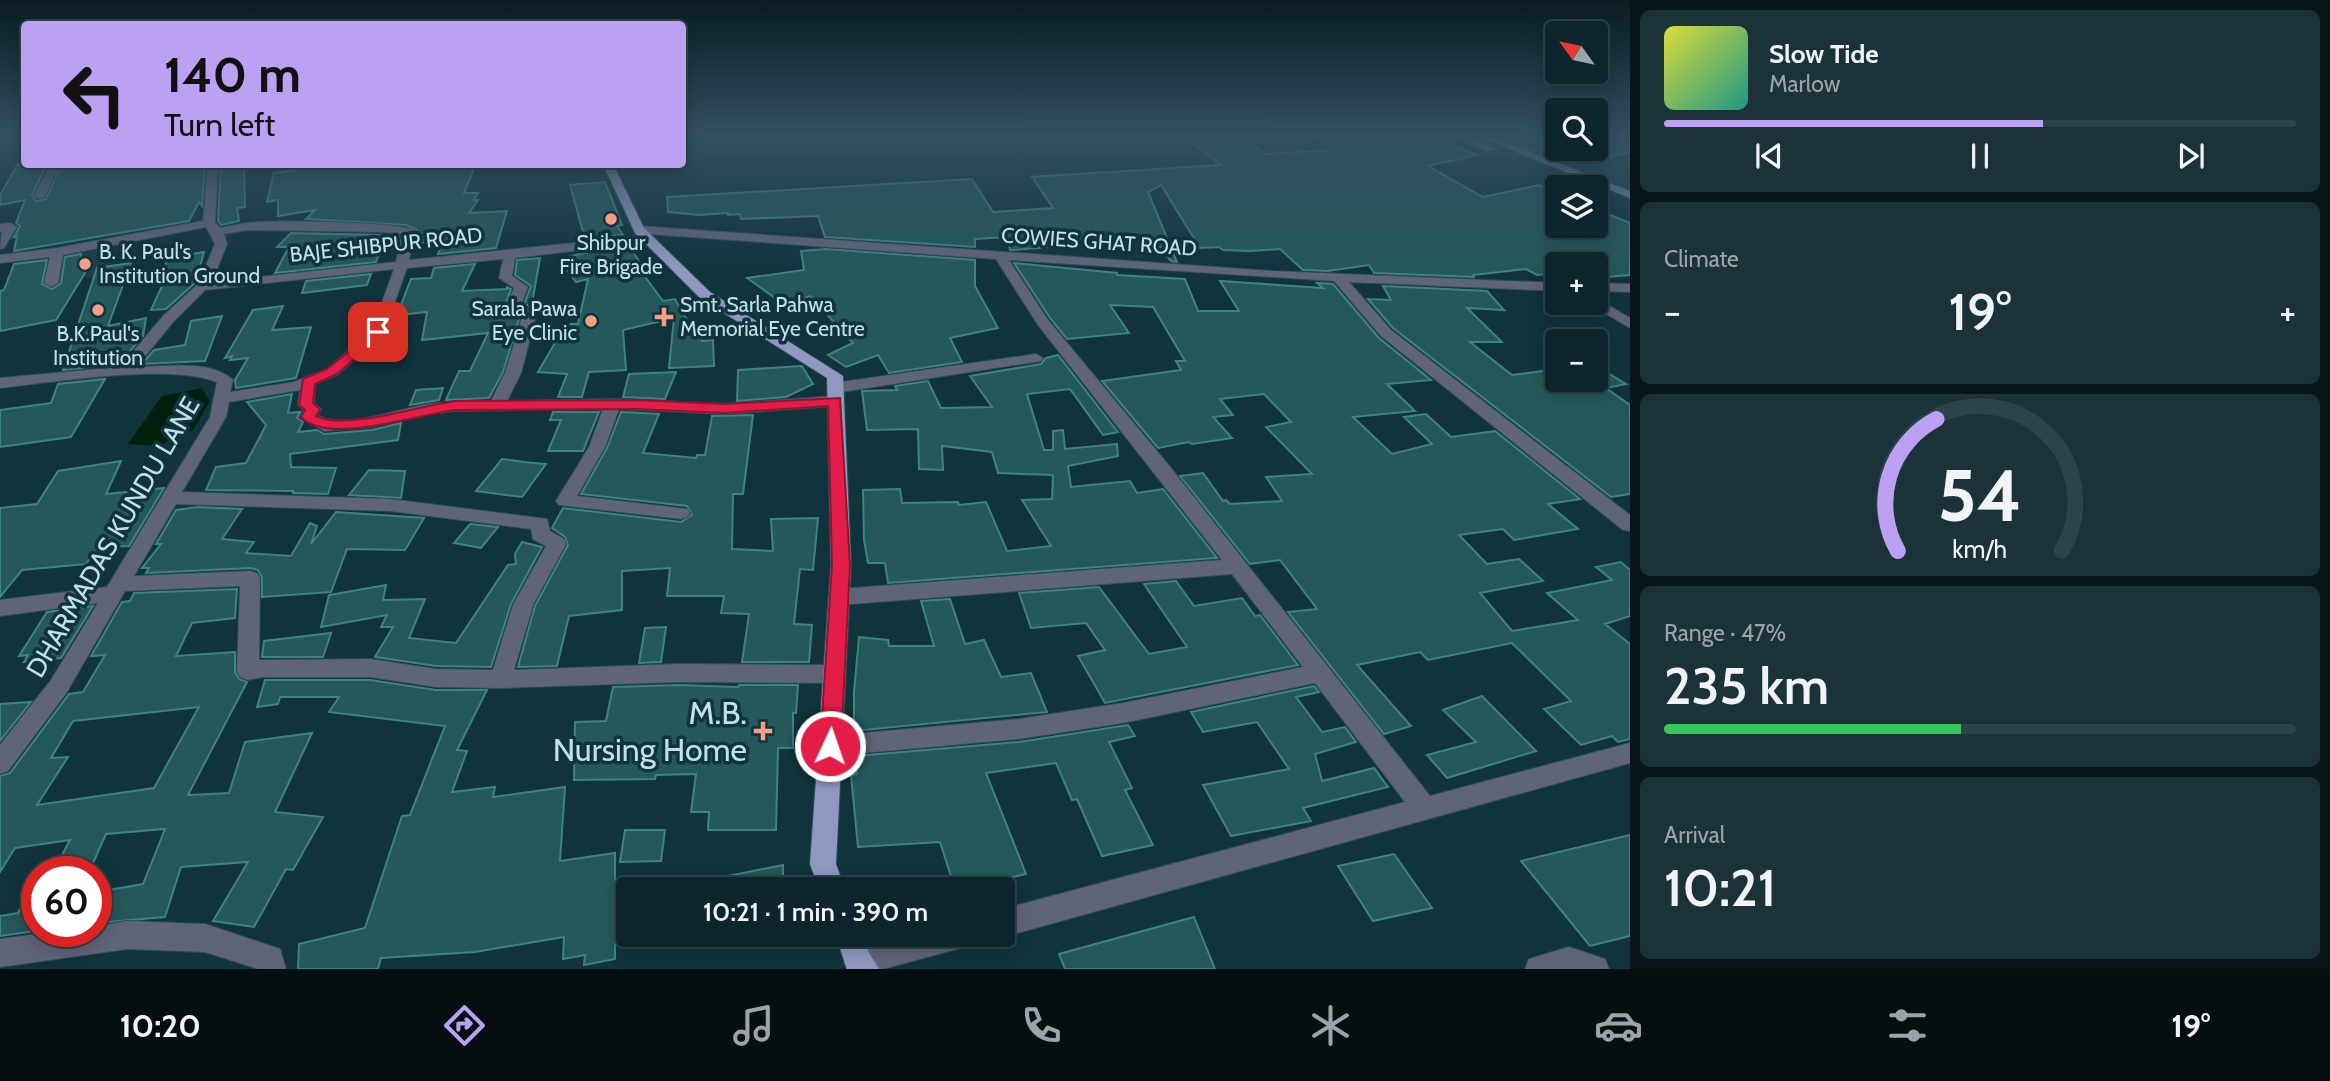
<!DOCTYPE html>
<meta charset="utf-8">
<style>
:root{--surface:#0d262d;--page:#1b3239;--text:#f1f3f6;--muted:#9aa5aa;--line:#2d4349;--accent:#bca0f2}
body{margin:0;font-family:Cabin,sans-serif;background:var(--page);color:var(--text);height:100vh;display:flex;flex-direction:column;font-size:26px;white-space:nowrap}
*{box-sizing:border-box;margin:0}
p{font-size:23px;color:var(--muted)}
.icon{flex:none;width:38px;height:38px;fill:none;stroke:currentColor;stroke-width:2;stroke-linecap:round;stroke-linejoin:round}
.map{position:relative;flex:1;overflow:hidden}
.drawer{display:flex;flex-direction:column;gap:10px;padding:10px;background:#071519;width:700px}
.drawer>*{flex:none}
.banner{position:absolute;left:21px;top:21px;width:665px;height:147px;border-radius:7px;box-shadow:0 4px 18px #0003,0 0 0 2px var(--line);background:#bca0f2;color:#111;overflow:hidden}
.needle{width:46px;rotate:303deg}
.controls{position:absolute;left:1545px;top:21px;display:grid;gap:14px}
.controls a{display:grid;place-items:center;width:63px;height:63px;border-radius:7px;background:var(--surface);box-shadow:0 4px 18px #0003,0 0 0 2px var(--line);font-size:35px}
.speed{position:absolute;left:21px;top:856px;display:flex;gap:14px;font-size:35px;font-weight:700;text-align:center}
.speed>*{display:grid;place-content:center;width:91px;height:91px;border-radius:50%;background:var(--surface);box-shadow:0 4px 18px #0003,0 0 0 2px var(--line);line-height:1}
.speed .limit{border:10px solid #d22;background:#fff;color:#111}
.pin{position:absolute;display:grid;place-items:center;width:60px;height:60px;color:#fff;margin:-30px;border-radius:14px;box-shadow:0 4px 10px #0006}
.me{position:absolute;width:77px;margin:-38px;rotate:3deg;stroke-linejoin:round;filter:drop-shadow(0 0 5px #0008)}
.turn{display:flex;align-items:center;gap:24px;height:147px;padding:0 28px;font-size:32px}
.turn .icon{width:91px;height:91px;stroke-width:2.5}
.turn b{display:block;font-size:49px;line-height:60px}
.big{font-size:52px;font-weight:600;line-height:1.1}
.drawer .card{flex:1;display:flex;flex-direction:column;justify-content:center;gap:10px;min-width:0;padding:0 24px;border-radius:10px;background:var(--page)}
.drawer .dial{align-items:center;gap:0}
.dial svg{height:182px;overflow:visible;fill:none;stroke:var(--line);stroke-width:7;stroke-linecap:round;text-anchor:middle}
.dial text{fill:var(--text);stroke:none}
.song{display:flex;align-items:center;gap:21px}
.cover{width:84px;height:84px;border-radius:10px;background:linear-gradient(135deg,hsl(60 70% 55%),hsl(170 70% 35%))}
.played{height:7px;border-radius:4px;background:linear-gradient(90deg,var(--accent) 60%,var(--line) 60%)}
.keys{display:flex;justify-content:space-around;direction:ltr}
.heat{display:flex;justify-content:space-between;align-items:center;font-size:38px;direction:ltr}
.charge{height:10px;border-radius:5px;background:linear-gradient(90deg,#34c759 47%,var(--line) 0)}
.trip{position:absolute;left:616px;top:877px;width:399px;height:70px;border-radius:7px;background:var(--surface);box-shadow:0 4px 18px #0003,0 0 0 2px var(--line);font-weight:600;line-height:70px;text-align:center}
.dock{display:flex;height:112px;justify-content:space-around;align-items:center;background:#050f12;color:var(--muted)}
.dock .icon{width:49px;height:49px}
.dock .selected{color:var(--accent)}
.dock b{font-size:32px;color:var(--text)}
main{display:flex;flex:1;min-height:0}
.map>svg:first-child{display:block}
.built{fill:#163f49}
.water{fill:#001f0d}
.building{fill:#255859;stroke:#3e8485;stroke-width:2;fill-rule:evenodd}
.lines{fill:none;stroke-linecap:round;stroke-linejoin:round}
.minor-casing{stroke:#2d4f58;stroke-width:2}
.secondary-casing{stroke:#2d4f58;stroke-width:2}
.primary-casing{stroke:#2d4f58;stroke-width:2}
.minor{fill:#606477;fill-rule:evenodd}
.secondary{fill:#7b81a0;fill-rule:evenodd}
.primary{fill:#9198c0;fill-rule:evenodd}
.route{fill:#e11d48;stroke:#92132f;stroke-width:2}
.poi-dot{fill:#f49e86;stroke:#11333c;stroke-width:2.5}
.labels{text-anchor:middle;stroke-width:7;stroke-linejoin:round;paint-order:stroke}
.far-street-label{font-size:21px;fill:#c1e1e9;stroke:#11333c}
.far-poi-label{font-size:21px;fill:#c1e1e9;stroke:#11333c}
.street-label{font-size:26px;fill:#c1e1e9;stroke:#11333c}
.near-poi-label{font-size:32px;fill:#c1e1e9;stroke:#11333c;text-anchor:end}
</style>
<main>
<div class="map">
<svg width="1630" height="969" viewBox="0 0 1630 969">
<rect width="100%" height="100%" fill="#11333c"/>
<path class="built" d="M1479,135H1557L1558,149H1596V135H1630V197Z
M110,245L113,274L56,283L60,253Z"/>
<path class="water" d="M202,388L210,401L193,430L159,446L128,444L162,396Z"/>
<path class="building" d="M1238,135L1265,154L1335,150L1311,135L1429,136L1477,155L1428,166L1483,197L1539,185L1558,193V226H1596V209L1630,223V275L1596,278V264H1558V273L1537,275L1526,269L1473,275L1474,277L1374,273L1369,265L1328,271L1303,270L1280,249L1250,251L1223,250L1219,247L1200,248L1161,185L1148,192L1177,262L1171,261L1152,239L1014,250H1010L1007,237L975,239V247L825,237L818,216L741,219L740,214L728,215V213L700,215L668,212L667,197L972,179L993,212L1053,208L1032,177L1221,165L1186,138Z
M1630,135V152L1596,159V141Z
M1544,136L1558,141V160L1513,142Z
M18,164H47L32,195L36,201L46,199L62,164H205L202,206L199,202L189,221L14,251L17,236L14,237L20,226L16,223L25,200L0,205V195Z
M221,164H244L245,207L237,208L239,221L221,225L218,221Z
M336,164H476L464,193H478L474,200H478L469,213L507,211L496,248L438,254L443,241L415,243L417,230L406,225L306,219L315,210L278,216V200L267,202L274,173Z
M605,182L622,225L617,226L623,235L585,239L570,185Z
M291,233L384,235L399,236L397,244L382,245L376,262L275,273L289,247H277Z
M630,247L644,269L640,270L663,301L675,299L697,337L702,336V341L713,340L714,366L669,368L674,318L623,330L626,370L589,372L582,397H558L567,374L538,372L566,324H578L588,279L576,282L559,259L588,252Z
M826,249L975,260V286L998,328L950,338L962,362L889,373L878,355L846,367L828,355L853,343L810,296L790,304L782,303L747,278L804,270L801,251Z
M204,252L196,282L166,309L151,310L167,275L161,276L168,258Z
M81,254L85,273L56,320L0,331V291L4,290L14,264L47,260L42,284L52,289L61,283L65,257Z
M540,258L533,298L530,306L524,304L531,286L515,275L517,260Z
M131,263L108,326L146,318L143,336L119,364L63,370L97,268Z
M1014,263L1117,273V275L1185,279L1198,311H1239L1220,281L1323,288L1317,283L1333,284L1379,338L1431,380L1387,384L1415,411L1353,417L1392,454L1432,444L1404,417L1426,414L1451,437L1495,431L1580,499L1548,504L1578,529L1514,540L1503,529L1459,535L1487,564L1519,559L1543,581L1480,593L1512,631L1578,620L1547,593L1612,580L1596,567L1621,562L1630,570V616L1605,624L1630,644V739L1618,742L1612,736L1581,745L1544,709L1571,701L1512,643L1428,660L1420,652L1357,665L1411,726L1384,734L1288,612L1317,609L1280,560L1250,564L1180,476L1203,473L1223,501L1226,500L1230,504L1282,501L1266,477L1312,474L1266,427L1291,422L1264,394L1220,399L1233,415L1213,417L1232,438L1192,444L1189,442L1158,448L1102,381L1181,370L1176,361H1185L1153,307L1110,305L1129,333L1067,339L1050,318Z
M475,264L462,291L507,289V287L511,289L504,308L520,316L503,372L489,398L446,400L459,371H470L488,333L422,340L427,312L397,315L411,279L431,278L434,268Z
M371,274L367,285L302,293L306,281Z
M1383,286L1487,291L1504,310L1467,308L1502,342H1470L1512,375L1558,369V380L1596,381V366L1626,384L1606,388L1630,405V494L1611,497L1393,328L1368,299L1391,300Z
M283,306L272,330L311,327L296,378L236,388L235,380L248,358L230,360L232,356L225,358L253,310Z
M222,316L205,361L142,364L154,350L185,345L191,321Z
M1058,355L1118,432L1103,435L1070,389L1027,394L1044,450H1053V431L1063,430L1065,449L1117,444L1118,456L1068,466L1071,487L1130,481L1137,493L1163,489L1217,558L888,583L885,563H868L864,540L863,490L900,489L902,503L958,502L959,505L986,502L1007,551L1051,546L1022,500L1052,499L1053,475L998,473L992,452L942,446L943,470L919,469L918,429L867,430L862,391L897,390L895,386L928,381L941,408L992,407L970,376L1041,364L1046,358Z
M802,366L813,384L786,397L737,401L738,370Z
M676,372L665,399L623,397L629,374Z
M105,379L71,437L0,447V410L51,403L58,384Z
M443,388L439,400L410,405L416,390Z
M292,394L288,413L300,412L297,418L303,422L298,432L317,430L324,434L372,430L401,423L398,440L290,454L291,467L336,468L328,494L293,493V491L206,490L216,467L246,463L266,425L247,402Z
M553,412H599L583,451H548L561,420H550Z
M621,412L659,414L643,453L696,458L697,455H705L712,416L753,415L743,494H733L732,549L773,551L771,519L818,518L813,570L800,569L794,624L812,625L809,662H742L749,614L721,613L724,596H667L670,568L622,571V610L569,616L557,666L518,667L535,606L568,545L565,537L552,528L563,508L681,522L692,515L687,506L581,494L607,448Z
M502,459L524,462L546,464L522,497L476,491Z
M121,461L106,494L164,488L129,546L110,547L104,557L90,558L86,564L22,570L0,597V508L37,504L58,471Z
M369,470L405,471L401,498L349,495Z
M198,507L242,509L222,539L254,542L246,553L291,556L310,523L317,526L311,544L336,512L424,518L405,550L347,549L331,592L262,597V577L258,570L251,568L146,573L149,568H142L161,544H156L176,510Z
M470,524L498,527L481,548L454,543Z
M522,542L542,547L511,604L491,667L436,666L375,657L393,627H381L387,615L321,627L329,595L386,585L383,600L425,599L409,638L456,643L508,565L516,564L515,554Z
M1176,581L1194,606L1242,598L1255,616L1260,615L1298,665L1105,703L1078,656L1105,650L1086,623L1031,628L1019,593L1099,587L1149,654L1187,647L1144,584Z
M237,589L235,618L192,623L176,656L235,652V672L239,679L247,682L188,795L229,793L245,742L312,733L275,812L323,817L293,870L286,869L254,927L213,921L248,862L181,867L165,917L96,923L109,890L143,884L165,829L106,834L89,872H53L70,840L15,848L0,872V776L10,773L69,694L83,692L105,655L91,656L122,602L130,601L134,593ZM199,707L154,788L37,805L68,757L51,758L73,721Z
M950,599L965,644L984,640L1001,677L1031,673L1047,712L854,731V692L859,637L888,640L889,646H934L921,601Z
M93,606L61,658L24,662L28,655L19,656L47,612Z
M666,627L661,662L639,663L645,628Z
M331,633L323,657H262L264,641Z
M265,680H370L436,690H487L457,750L467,751L452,792L495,787L493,797L565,787L560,861L615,853V959L584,965L585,955L563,959L564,937L475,952L381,958L378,969H298L299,944L365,928L402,816L410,815L445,726L329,712L339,697H280L278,704L257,707Z
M678,685L738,687L739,685H798L796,713H793V748H778L776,830H708L709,812H691L696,774L656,775L655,779L574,780L575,722L606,721L613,687Z
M1314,686L1319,692L1296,697L1322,732L1345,727L1356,742L1315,754L1322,781L1374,768L1388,787L1303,808L1311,821L1231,836L1203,785L1289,769L1257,722L1203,732L1191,712Z
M1482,696L1536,751L1447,778L1427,755L1476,742L1443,710Z
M31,702L0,741V704Z
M1128,725L1135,736L1109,742L1132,788L1125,790L1153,845L1102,856L1077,799L1072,800L1056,763L986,773L1026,874L955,889L940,842L858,847L851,775L857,774L856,756L1019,742Z
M625,830H665L661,861L620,862Z
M1630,835V936L1590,946L1521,861Z
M1394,854L1432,908L1373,921L1338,866Z
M783,865V889H704L703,881Z
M37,877V931L0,936V916L18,913Z
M1194,917L1215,969H1065L1059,954Z"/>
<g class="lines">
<defs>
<path id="minor" d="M50,164H60L44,198H36L34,196Z
M208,164H218L215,222L220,228C229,226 238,224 247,223C269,220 402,221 415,231L409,260L650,235L652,238L646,242L515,258L512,276L528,287L521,305L537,312L521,373L507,401L613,399L725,404L835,396L843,401L835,406L725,414L619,409L605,447L577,496L687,509L690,513L687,517L681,519L559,505L556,501L589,447L603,409L456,411L428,414L372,427L324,431L300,417L304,410L298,405L300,390L229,402L226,417L182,492L390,499L547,519L550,531L564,539L566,544L533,605L514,670L678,664L834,665L842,668L845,674L842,680L834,683L678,682L501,688L436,687L370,677H263L248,680L240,677L237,671L240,586L125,591L67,692L8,771L0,774V745L51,680L98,603L0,616V600L107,587L210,417L217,382C168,363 55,382 0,388V378L120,367L164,315L198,284L215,244L206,227L63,255L58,283L51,287L44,283L50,257L0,263V255L57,248L203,221ZM248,230L384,232L402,234L396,262L212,282L227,244L224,234ZM503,259L499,278L514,288L506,307L523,314L505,373L491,401C471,401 451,401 430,404C399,408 345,431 317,415L321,409L314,403L315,384L337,375L383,335L407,268ZM394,269L372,330L327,369L294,382L230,392L233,380C211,359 164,367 136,367L174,321L205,290ZM176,504L390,511L531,529L533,539L546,546L513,605L493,670L436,669L370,659L259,660L260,578L257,573L250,571L134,576Z
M11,223L17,227L4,248L0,249L2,231L0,232V224Z
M639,226L1273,271L1558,283V291L1349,282L1391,330L1630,515V531L1623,530L1381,336L1334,281L1009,260L1048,320L1171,468L1430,796L1630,743V763L1003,937L998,934H1003V909L1405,802L1315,683L1123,723L1019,739L830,756L822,753L818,746L822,739L830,736L1019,719L1123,703L1303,667L1232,574L839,605L832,602L829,597L832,592L839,589L1222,560L1038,325L996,259L635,233V227Z
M1596,283L1630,284V292L1596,291Z
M1596,298L1630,318V328L1591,305L1590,303H1596Z
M1036,354L1043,358L1041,361L835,393L827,388L835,383Z
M127,921L205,924L280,949L286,969H258L205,952L127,949L0,967V939L58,931H96V926Z
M908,934H974L971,944L961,948L883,969H847L844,962L848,952Z
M1569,947L1605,959L1609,969H1525L1529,959Z"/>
<path id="secondary" d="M1451,135H1464L1496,149L1487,151Z
M1475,135H1488L1630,191V198Z"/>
<path id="primary" d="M603,164H613L644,228L710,292L843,376L851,565L836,864L845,889H819L810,864L831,565L827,378L700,298L635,233Z
M835,934H862L869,953L879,969H847Z"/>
</defs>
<use href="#minor" class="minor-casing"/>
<use href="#secondary" class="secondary-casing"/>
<use href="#primary" class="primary-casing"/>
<use href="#minor" class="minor"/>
<use href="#secondary" class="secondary"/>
<use href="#primary" class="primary"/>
</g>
<linearGradient id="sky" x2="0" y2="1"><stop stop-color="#091c21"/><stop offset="0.5" stop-color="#325061"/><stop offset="1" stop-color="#325061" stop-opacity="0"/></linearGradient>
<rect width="1630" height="270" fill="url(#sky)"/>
<path class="route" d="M378,328L383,329V335L337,374L315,384L313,403L320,409L316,416C345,431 421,405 456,401L635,400L725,404L840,398L850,565L841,746L838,753L830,756L823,753L820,746L832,565L828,406L725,413L635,409L456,410C419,414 327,446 301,417L305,410L299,405L303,379L327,369Z"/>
<g class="poi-dot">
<circle cx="611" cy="219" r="7"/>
<circle cx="85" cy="264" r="7"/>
<circle cx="98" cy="310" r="7"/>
<path d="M660.5 306.5h7v7h7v7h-7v7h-7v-7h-7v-7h7z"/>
<circle cx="591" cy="321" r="7"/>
<path d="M759.5 720.5h7v7h7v7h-7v7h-7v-7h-7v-7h7z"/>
</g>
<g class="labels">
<g class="far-street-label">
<text transform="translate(1099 242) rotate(4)" y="7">COWIES GHAT ROAD</text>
<text transform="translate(386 245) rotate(-6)" y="7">BAJE SHIBPUR ROAD</text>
</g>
<g class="far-poi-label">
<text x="611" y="250">Shibpur<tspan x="611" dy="24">Fire Brigade</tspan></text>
<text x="99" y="259" text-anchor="start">B. K. Paul's<tspan x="99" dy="24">Institution Ground</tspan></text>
<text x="680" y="312" text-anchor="start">Smt. Sarla Pahwa<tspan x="680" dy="24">Memorial Eye Centre</tspan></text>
<text x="577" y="316" text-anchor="end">Sarala Pawa<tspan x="577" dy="24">Eye Clinic</tspan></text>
<text x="98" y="341">B.K.Paul's<tspan x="98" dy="24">Institution</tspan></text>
</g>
<g class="street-label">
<text transform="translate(113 537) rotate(-60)" y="9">DHARMADAS KUNDU LANE</text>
</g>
<g class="near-poi-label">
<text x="747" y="724">M.B.<tspan x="747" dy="37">Nursing Home</tspan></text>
</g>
</g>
</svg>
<div class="controls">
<a><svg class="needle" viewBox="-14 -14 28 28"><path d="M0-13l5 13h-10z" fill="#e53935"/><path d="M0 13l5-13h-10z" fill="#9aa5aa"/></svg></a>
<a><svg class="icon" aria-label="search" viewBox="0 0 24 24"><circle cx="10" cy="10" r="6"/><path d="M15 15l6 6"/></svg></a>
<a><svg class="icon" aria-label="layers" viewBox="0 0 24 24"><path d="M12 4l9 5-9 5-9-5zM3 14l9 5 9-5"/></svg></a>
<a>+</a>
<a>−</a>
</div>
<div class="speed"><div class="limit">60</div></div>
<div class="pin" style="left:378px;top:332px;background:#d93025"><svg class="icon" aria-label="arrive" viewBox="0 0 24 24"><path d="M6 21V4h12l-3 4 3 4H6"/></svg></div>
<svg class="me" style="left:830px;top:746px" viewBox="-20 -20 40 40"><circle r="17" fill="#e11d48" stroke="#fff" stroke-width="3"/><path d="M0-11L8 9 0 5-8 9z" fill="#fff"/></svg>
<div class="trip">10:21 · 1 min · 390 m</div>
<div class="banner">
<div class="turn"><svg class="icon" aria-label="left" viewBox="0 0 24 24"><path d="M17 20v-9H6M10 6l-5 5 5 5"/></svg><div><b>140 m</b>Turn left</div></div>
</div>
</div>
<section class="drawer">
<div class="card">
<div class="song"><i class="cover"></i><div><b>Slow Tide</b><p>Marlow</p></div></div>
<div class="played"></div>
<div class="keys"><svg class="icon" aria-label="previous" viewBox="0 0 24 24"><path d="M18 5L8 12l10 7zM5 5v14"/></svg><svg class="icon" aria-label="pause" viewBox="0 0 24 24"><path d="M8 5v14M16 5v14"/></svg><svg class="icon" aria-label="next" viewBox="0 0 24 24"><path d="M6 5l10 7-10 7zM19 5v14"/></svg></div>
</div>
<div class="card"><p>Climate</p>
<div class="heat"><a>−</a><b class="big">19°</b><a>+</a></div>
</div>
<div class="card dial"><svg viewBox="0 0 100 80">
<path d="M14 69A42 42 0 1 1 86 69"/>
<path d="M14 69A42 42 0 0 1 31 11" stroke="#bca0f2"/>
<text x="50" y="56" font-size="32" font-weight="700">54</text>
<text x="50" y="72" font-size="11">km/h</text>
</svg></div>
<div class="card"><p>Range · 47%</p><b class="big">235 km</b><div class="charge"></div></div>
<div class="card"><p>Arrival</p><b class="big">10:21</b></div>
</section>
</main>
<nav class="dock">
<b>10:20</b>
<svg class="icon selected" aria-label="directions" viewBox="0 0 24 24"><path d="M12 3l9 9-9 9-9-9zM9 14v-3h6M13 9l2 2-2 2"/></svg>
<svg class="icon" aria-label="music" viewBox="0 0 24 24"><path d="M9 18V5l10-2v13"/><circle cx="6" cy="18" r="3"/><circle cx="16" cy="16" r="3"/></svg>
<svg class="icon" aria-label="phone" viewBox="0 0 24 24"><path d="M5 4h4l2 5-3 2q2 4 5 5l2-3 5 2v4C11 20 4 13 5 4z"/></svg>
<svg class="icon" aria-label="climate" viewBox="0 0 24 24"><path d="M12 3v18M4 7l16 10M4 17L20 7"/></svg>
<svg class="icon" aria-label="car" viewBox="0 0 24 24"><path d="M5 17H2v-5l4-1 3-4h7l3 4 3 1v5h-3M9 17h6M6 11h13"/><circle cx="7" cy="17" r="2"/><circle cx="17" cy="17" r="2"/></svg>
<svg class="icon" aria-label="filters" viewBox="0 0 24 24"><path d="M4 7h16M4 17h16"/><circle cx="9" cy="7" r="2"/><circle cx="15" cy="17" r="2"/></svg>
<b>19°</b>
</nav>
